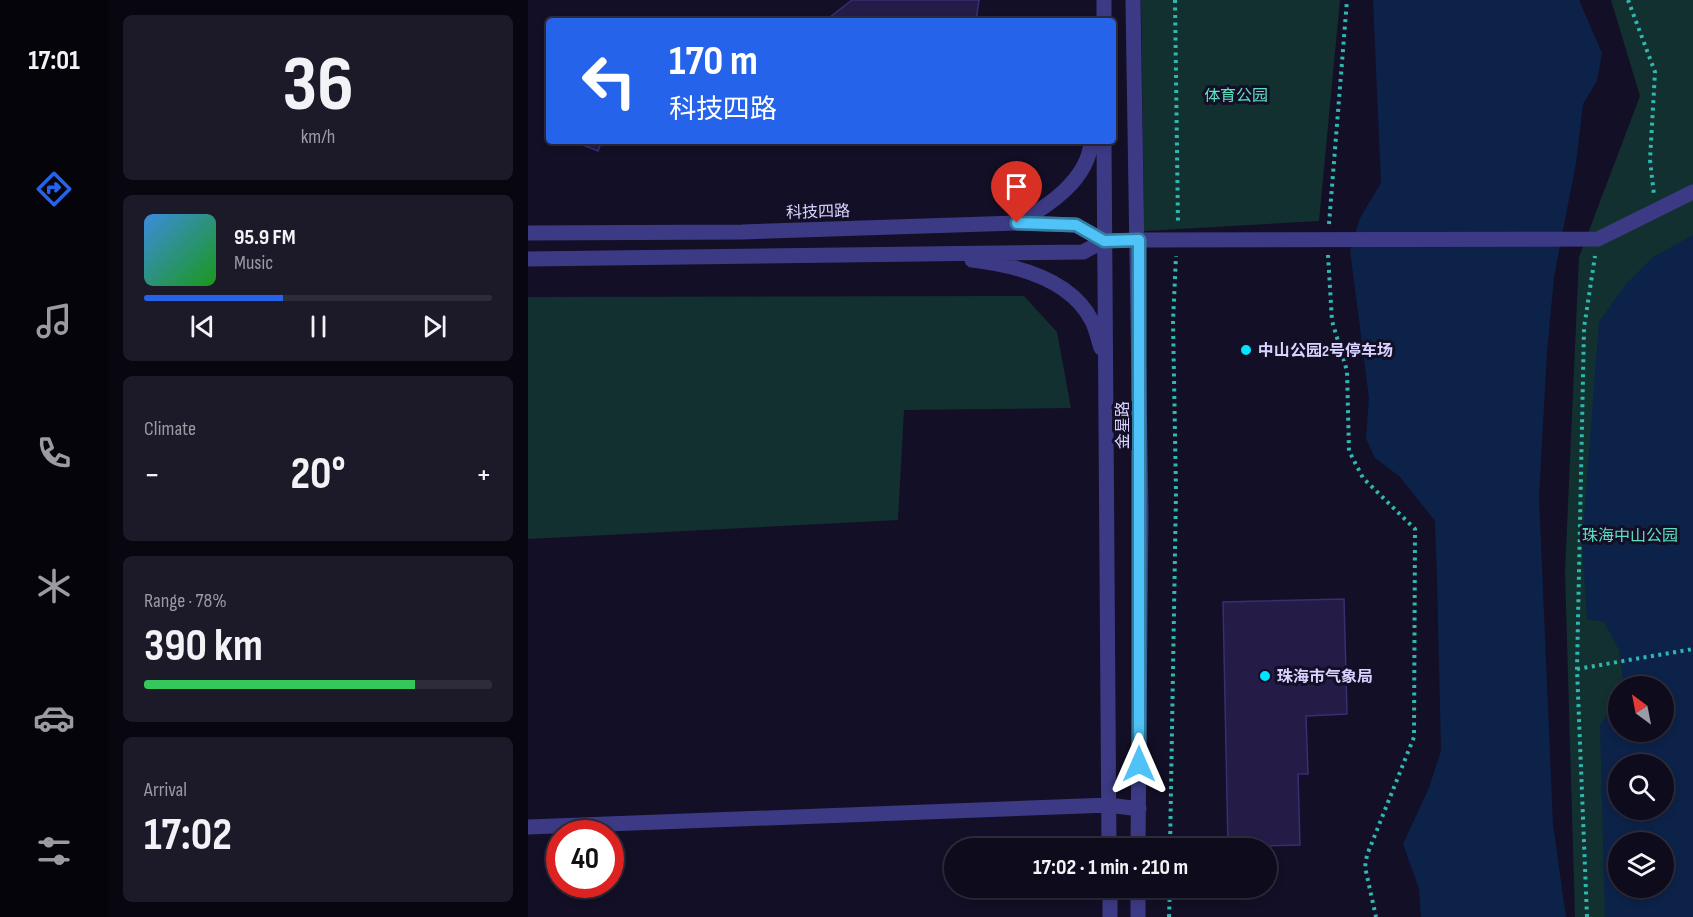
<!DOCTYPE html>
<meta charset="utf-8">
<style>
:root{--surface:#0e0b1c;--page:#1c1929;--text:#f1f3f6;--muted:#9b9ba3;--line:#2e2b3b;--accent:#2563eb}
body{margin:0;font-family:"Sofia Sans Condensed","Noto Sans SC",sans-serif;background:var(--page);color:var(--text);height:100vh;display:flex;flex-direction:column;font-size:22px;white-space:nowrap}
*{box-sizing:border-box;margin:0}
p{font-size:20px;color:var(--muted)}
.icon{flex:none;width:33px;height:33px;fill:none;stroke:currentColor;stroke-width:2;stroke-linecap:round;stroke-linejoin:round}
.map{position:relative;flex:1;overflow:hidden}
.panel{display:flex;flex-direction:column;gap:15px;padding:15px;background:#08060f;width:420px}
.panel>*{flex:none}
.hud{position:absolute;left:18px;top:18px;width:570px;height:126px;border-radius:6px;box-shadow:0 3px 9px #0003,0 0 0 2px var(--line);background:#2563eb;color:#fff;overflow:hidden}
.needle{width:39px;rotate:328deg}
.tools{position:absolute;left:1080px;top:676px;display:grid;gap:12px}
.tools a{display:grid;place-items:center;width:66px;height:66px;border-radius:50%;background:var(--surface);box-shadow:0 3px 9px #0003,0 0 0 2px var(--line);font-size:30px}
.speed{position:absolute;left:18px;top:820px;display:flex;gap:12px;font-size:30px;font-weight:700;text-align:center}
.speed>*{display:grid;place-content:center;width:78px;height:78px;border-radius:50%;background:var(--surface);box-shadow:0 3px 9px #0003,0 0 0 2px var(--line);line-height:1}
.speed .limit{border:9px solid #d22;background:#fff;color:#111}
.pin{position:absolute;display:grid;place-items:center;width:51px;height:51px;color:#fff;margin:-62px -26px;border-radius:50% 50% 50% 0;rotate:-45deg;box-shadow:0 0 6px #0007}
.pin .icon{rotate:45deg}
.me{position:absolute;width:66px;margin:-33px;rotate:0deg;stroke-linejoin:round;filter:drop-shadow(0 0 4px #0008)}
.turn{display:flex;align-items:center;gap:21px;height:126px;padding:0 24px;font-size:27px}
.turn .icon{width:78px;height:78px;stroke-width:2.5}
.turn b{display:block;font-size:42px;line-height:51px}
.big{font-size:45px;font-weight:700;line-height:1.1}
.panel .widget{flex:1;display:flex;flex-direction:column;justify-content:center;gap:9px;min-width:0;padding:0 21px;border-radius:9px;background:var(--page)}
.panel .dial{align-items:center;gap:0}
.dial b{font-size:78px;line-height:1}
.song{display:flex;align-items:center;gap:18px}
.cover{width:72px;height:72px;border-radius:9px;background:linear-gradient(135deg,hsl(210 70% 55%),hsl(120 70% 35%))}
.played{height:6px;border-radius:3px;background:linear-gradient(90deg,var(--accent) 40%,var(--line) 40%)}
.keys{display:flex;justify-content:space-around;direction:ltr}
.heat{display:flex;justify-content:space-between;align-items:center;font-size:33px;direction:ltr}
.charge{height:9px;border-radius:4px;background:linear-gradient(90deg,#34c759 78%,var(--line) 0)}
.trip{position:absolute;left:416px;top:838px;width:333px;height:60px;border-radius:30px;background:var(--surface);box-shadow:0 3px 9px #0003,0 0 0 2px var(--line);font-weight:700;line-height:60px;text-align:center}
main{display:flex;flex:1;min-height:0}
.menu{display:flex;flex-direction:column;width:108px;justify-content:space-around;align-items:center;background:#06040b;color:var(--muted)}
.menu .icon{width:42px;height:42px}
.menu .on{color:var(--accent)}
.menu b{font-size:27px;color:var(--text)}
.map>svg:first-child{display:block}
.green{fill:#12302f;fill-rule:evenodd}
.water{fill:#0c2248;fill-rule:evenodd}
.building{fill:#241b47;stroke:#3b2d73;stroke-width:1.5}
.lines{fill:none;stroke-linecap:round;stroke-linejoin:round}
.path{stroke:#2fb8b0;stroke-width:4;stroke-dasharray:3 4.5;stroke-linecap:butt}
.minor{stroke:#3d3a85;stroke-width:15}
.route-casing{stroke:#337fa1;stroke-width:15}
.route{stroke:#4fc3f7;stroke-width:10}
.poi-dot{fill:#00e5ff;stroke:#130f26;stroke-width:2}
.labels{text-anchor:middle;stroke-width:6;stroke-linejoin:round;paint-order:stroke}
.park-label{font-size:16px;fill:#5fe0c0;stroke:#130f26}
.street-label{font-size:16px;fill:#d9d4ff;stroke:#130f26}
.poi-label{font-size:16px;font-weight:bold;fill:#d9d4ff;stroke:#130f26;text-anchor:start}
</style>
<main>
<nav class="menu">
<b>17:01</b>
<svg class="icon on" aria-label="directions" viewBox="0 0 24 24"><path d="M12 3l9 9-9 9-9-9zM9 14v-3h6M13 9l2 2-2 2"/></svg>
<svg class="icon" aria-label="music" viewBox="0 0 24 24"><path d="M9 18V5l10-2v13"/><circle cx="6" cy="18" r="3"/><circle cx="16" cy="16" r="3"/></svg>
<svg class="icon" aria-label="phone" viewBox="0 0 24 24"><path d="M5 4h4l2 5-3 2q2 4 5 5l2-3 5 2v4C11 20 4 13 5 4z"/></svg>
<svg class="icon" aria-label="climate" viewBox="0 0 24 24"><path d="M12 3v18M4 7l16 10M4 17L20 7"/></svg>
<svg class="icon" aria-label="car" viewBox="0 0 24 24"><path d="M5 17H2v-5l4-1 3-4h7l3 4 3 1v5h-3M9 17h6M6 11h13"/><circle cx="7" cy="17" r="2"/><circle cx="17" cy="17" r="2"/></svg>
<svg class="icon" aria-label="filters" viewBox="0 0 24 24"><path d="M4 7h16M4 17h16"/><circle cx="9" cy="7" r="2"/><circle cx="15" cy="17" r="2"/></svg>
</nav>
<section class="panel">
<div class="widget dial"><b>36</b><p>km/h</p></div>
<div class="widget">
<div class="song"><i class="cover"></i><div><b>95.9 FM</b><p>Music</p></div></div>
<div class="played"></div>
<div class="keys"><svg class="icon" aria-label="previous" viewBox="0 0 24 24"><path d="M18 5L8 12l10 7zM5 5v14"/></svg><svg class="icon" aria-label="pause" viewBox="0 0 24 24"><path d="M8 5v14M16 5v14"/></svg><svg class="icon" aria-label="next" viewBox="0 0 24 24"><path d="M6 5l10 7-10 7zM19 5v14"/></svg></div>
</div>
<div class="widget"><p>Climate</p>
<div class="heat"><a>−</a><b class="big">20°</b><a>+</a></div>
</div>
<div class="widget"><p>Range · 78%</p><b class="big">390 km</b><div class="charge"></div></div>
<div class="widget"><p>Arrival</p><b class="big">17:02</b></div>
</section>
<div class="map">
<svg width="1165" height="917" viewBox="0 0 1165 917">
<rect width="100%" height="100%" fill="#130f26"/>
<path class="green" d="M613,0H812L791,221L616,231Z
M1083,0H1165V917H1047L1037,572L1051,257L1112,96ZM1090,687H1136V732H1090ZM1090,765H1136V810H1090ZM1090,843H1136V888H1090Z
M496,296L529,332L543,408L376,410L370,520L0,539V297Z"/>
<path class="water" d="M845,0H1051L1074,53L1069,81L1055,104L1048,163L1026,277L1019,352L1011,497L1025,824L1038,917H893L891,889L875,844L901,788L913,750L909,580L907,521L872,477L847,458L838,439L841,398L822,250L832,218L853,183Z
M1165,235V917H1077L1072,726L1090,696V732H1136V687H1096L1091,650L1076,622L1059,619L1054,543L1071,322L1098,284L1125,257ZM1090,765H1136V810H1090ZM1090,843H1136V888H1090Z"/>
<path class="building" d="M324,0H451L448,21H297Z
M45,141H74L70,151Z
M816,599L819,714L778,716L780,774H770L772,845L700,847L695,602Z"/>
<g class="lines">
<path class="path" d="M647,0L650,224
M1100,0L1127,72L1122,160L1126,195
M801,224L819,0
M800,255L804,321L819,371L821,451L835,478L887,529L886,737L839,855L837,867L848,917
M1049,669L1165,649
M642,849L648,492L645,321L648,256
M641,917L642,888
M1059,917L1049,669L1056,328L1067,256"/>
<path class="minor" d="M605,0L613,513L610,849
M576,21V0
M576,141L581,849
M490,222C520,207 561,179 563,141
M0,233L214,232L489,223L548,225L576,241
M0,259L555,252L576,241L611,240L1070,239L1165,192
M444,260C487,265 543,279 564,321C568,329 570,339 573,348
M0,827L581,805L611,809
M582,888V917
M610,917V888"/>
</g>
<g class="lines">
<defs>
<path id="route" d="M489,223L548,225L576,241L611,240V764"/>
</defs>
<use href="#route" class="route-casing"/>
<use href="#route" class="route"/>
</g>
<g class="poi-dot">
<circle cx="718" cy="350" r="6"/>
<circle cx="737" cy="676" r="6"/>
</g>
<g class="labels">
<g class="park-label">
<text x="708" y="101">体育公园</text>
<text x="1102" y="541">珠海中山公园</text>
</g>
<g class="street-label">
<text transform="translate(290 211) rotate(-2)" y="6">科技四路</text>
<text transform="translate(594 425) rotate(-90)" y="6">金星路</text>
</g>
<g class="poi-label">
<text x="730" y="356">中山公园2号停车场</text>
<text x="749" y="682">珠海市气象局</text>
</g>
</g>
</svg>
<div class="tools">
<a><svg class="needle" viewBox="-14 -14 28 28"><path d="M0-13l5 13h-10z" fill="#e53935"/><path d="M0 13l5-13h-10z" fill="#9b9ba3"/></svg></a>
<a><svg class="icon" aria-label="search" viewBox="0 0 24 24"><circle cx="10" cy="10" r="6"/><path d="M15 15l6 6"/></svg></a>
<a><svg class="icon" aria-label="layers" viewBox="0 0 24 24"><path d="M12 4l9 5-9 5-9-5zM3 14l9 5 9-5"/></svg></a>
</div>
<div class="speed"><div class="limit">40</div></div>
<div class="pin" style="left:489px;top:223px;background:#d93025"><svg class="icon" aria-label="arrive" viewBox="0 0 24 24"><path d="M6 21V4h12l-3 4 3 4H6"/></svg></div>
<svg class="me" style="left:611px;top:764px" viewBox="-20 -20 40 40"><path d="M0-17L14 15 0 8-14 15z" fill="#4fc3f7" stroke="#fff" stroke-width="4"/></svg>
<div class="trip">17:02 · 1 min · 210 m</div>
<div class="hud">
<div class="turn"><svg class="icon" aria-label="left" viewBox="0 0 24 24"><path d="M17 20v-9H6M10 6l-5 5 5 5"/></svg><div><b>170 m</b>科技四路</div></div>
</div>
</div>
</main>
